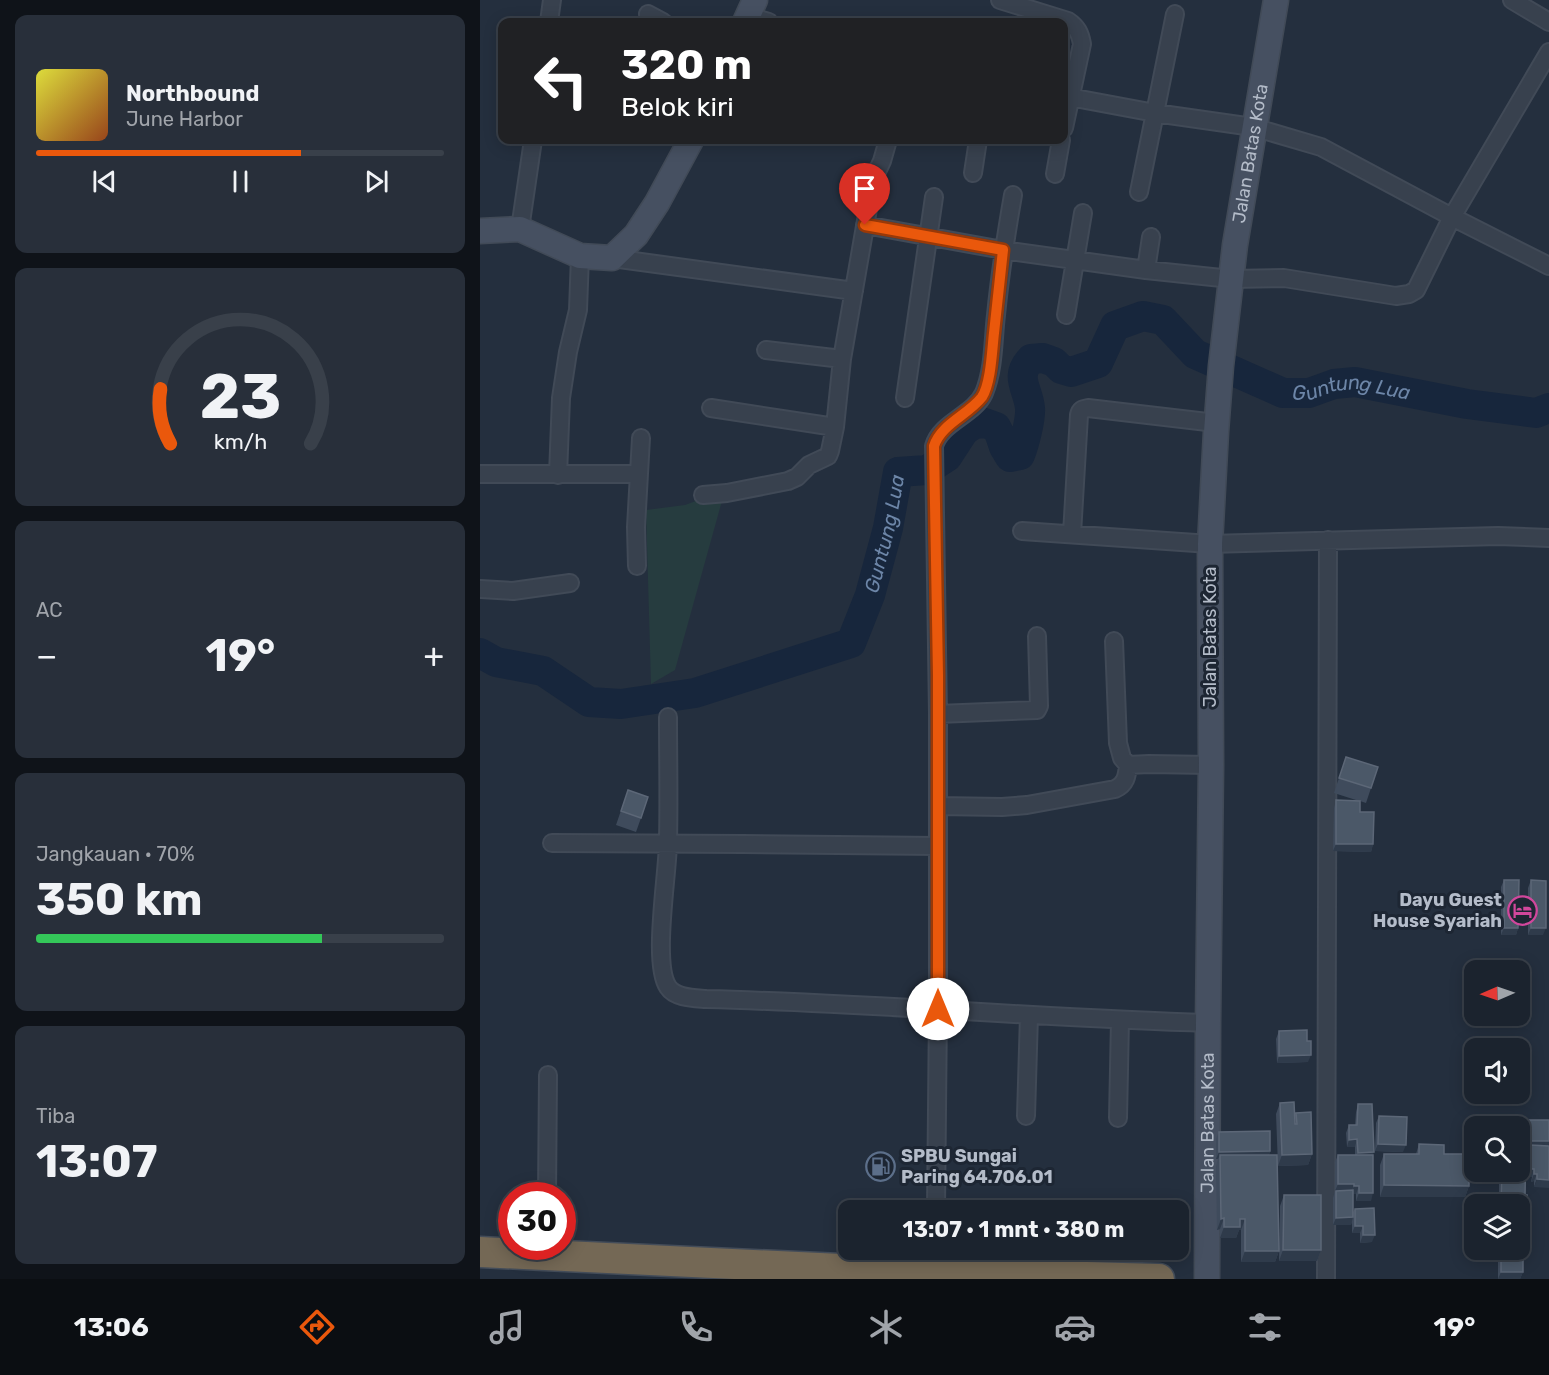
<!DOCTYPE html>
<html lang="id">
<meta charset="utf-8">
<style>
:root{--surface:#1b232e;--page:#282f3a;--text:#f1f3f6;--muted:#a0a4aa;--line:#39404a;--accent:#ea580c}
body{margin:0;font-family:Rubik,sans-serif;background:var(--page);color:var(--text);height:100vh;display:flex;flex-direction:column;font-size:22px;white-space:nowrap}
*{box-sizing:border-box;margin:0}
p{font-size:20px;color:var(--muted)}
.icon{flex:none;width:33px;height:33px;fill:none;stroke:currentColor;stroke-width:2;stroke-linecap:round;stroke-linejoin:round}
.map{position:relative;flex:1;overflow:hidden}
.drawer{display:flex;flex-direction:column;gap:15px;padding:15px;background:#0f1319;width:480px}
.drawer>*{flex:none}
.guide{position:absolute;left:18px;top:18px;width:570px;height:126px;border-radius:12px;box-shadow:0 3px 15px #0003,0 0 0 2px var(--line);background:#202124;color:#fff;overflow:hidden}
.needle{width:39px;rotate:268deg}
.buttons{position:absolute;left:984px;top:960px;display:grid;gap:12px}
.buttons a{display:grid;place-items:center;width:66px;height:66px;border-radius:12px;background:var(--surface);box-shadow:0 3px 15px #0003,0 0 0 2px var(--line);font-size:30px}
.speed{position:absolute;left:18px;top:1182px;display:flex;gap:12px;font-size:30px;font-weight:700;text-align:center}
.speed>*{display:grid;place-content:center;width:78px;height:78px;border-radius:50%;background:var(--surface);box-shadow:0 3px 15px #0003,0 0 0 2px var(--line);line-height:1}
.speed .limit{border:9px solid #d22;background:#fff;color:#111}
.pin{position:absolute;display:grid;place-items:center;width:51px;height:51px;color:#fff;margin:-62px -26px;border-radius:50% 50% 50% 0;rotate:-45deg;box-shadow:0 0 6px #0007}
.pin .icon{rotate:45deg}
.me{position:absolute;width:66px;margin:-33px;rotate:0deg;stroke-linejoin:round;filter:drop-shadow(0 0 4px #0008)}
.turn{display:flex;align-items:center;gap:21px;height:126px;padding:0 24px;font-size:27px}
.turn .icon{width:78px;height:78px;stroke-width:2.5}
.turn b{display:block;font-size:42px;line-height:51px}
.big{font-size:45px;font-weight:700;line-height:1.1}
.drawer .widget{flex:1;display:flex;flex-direction:column;justify-content:center;gap:9px;min-width:0;padding:0 21px;border-radius:12px;background:var(--page)}
.drawer .dial{align-items:center;gap:0}
.dial svg{height:156px;overflow:visible;fill:none;stroke:var(--line);stroke-width:7;stroke-linecap:round;text-anchor:middle}
.dial text{fill:var(--text);stroke:none}
.song{display:flex;align-items:center;gap:18px}
.cover{width:72px;height:72px;border-radius:9px;background:linear-gradient(135deg,hsl(60 70% 55%),hsl(20 70% 35%))}
.played{height:6px;border-radius:3px;background:linear-gradient(90deg,var(--accent) 65%,var(--line) 65%)}
.keys{display:flex;justify-content:space-around;direction:ltr}
.heat{display:flex;justify-content:space-between;align-items:center;font-size:33px;direction:ltr}
.charge{height:9px;border-radius:4px;background:linear-gradient(90deg,#34c759 70%,var(--line) 0)}
.trip{position:absolute;left:358px;top:1200px;width:351px;height:60px;border-radius:12px;background:var(--surface);box-shadow:0 3px 15px #0003,0 0 0 2px var(--line);font-weight:700;line-height:60px;text-align:center}
.dock{display:flex;height:96px;justify-content:space-around;align-items:center;background:#0b0e12;color:var(--muted)}
.dock .icon{width:42px;height:42px}
.dock .on{color:var(--accent)}
.dock b{font-size:27px;color:var(--text)}
main{display:flex;flex:1;min-height:0}
.map>svg:first-child{display:block}
.green{fill:#263c3f}
.lines{fill:none;stroke-linecap:round;stroke-linejoin:round}
.river{stroke:#17263c;stroke-width:30}
.street-casing{stroke:#414a57;stroke-width:20}
.secondary-casing{stroke:#414a57;stroke-width:27}
.highway-casing{stroke:#434c59;stroke-width:33}
.street{stroke:#38414e;stroke-width:16}
.secondary{stroke:#465061;stroke-width:24}
.highway{stroke:#746855;stroke-width:30}
.wall{fill:#3f4b5c}
.shaded-wall{fill:#2f3b4b}
.building{fill:#4b5868;stroke:#5c6777;stroke-width:1.5}
.route-casing{stroke:#983908;stroke-width:15}
.route{stroke:#ea580c;stroke-width:10}
.labels{text-anchor:middle;stroke-width:6;stroke-linejoin:round;paint-order:stroke}
.street-label{font-size:18px;fill:#b4bcc9;stroke:#1d2633}
.poi-label{font-size:18px;font-weight:bold;fill:#b4bcc9;stroke:#1d2633;text-anchor:end}
.water-label{font-size:20px;font-style:italic;fill:#6d86a8;stroke:#1d2633}
</style>
<main>
<section class="drawer">
<div class="widget">
<div class="song"><i class="cover"></i><div><b>Northbound</b><p>June Harbor</p></div></div>
<div class="played"></div>
<div class="keys"><svg class="icon" aria-label="previous" viewBox="0 0 24 24"><path d="M18 5L8 12l10 7zM5 5v14"/></svg><svg class="icon" aria-label="pause" viewBox="0 0 24 24"><path d="M8 5v14M16 5v14"/></svg><svg class="icon" aria-label="next" viewBox="0 0 24 24"><path d="M6 5l10 7-10 7zM19 5v14"/></svg></div>
</div>
<div class="widget dial"><svg viewBox="0 0 100 80">
<path d="M14 69A42 42 0 1 1 86 69"/>
<path d="M14 69A42 42 0 0 1 9 41" stroke="#ea580c"/>
<text x="50" y="56" font-size="32" font-weight="700">23</text>
<text x="50" y="72" font-size="11">km/h</text>
</svg></div>
<div class="widget"><p>AC</p>
<div class="heat"><a>−</a><b class="big">19°</b><a>+</a></div>
</div>
<div class="widget"><p>Jangkauan · 70%</p><b class="big">350 km</b><div class="charge"></div></div>
<div class="widget"><p>Tiba</p><b class="big">13:07</b></div>
</section>
<div class="map">
<svg width="1069" height="1279" viewBox="0 0 1069 1279">
<rect width="100%" height="100%" fill="#242f3e"/>
<path class="green" d="M245,490L195,670L171,684L166,510L205,505Z"/>
<g class="lines">
<path class="river" id="s1" d="M0,653L16,662L63,671L109,702L141,704L215,693L371,643L390,595L408,528L418,472L447,470L467,457L484,431L494,424L505,423L516,427L520,435L524,447L530,457L540,455C544,445 551,419 550,408C548,388 534,377 551,359L563,358L574,362L581,369L591,372L618,363L635,326L663,316L683,320L715,354L803,393H829L854,384L875,382L987,404L1056,413L1069,408"/>
<defs>
<path id="street" d="M520,0L588,21C597,27 600,33 602,44L584,128
M1032,0L1069,22
M168,14L183,22
M268,16L289,22
M69,22L72,0
M584,96L675,113L773,127L841,147L972,217L1069,266
M493,173L498,140
M575,174L581,140
M659,192L695,14
M385,225L523,250L666,270L751,279L804,278L916,296L929,294L936,290L972,217L1069,52
M40,229L53,140
M132,258L374,291
M666,270L671,237
M586,315L603,213
M286,350L362,359
M425,398L454,197
M231,408L355,427
M0,474H159
M78,475L81,398L88,352L98,310L100,256
M223,495L247,493L308,481L317,477L329,465L348,456L350,451L355,427L362,359L393,180L402,161L408,140
M542,531L730,544L1018,536L1069,538
M592,534L599,415C600,410 602,409 608,408L736,423
M157,566L156,527L161,438
M0,589L33,591L90,583
M634,641L638,743L642,758L648,765
M458,714L557,710L559,706L557,636
M188,717C188,759 189,800 188,841C188,874 172,963 188,987C195,998 214,998 226,999C393,1003 560,1018 728,1023
M458,806L522,807L547,805L635,789C646,784 647,776 648,765L669,764L731,765
M72,843L263,844L458,846
M546,1116L549,1015
M638,1118L640,1020
M67,1196L68,1075
M456,1210L458,1009V714L454,446C461,422 494,415 504,393C514,369 513,340 516,315C520,275 526,235 533,195
M455,1273L456,1250
M846,1279L848,540"/>
<g id="secondary">
<path d="M265,22L275,0"/>
<path d="M0,231L40,229L100,256L132,258L156,235L177,203L211,140"/>
<path id="s2" d="M727,1279L728,1023L731,765L730,544L736,432L741,366L755,245L796,0"/>
</g>
<path id="highway" d="M0,1252L424,1272L679,1279"/>
</defs>
<use href="#street" class="street-casing"/>
<use href="#secondary" class="secondary-casing"/>
<use href="#highway" class="highway-casing"/>
<use href="#street" class="street"/>
<use href="#secondary" class="secondary"/>
<use href="#highway" class="highway"/>
</g>
<path class="wall" d="M866,757L891,788L886,803L880,801V812L893,844L891,852L853,851L854,808L856,800L879,801L854,793Z
M148,790L161,818L156,832L136,825Z
M1024,880L1038,928L1036,935H1021V887Z
M1051,880L1063,935H1048V888Z
M799,1031L828,1062L797,1063L796,1039Z
M800,1103L814,1118L816,1113L832,1154L828,1165L798,1166L796,1114Z
M878,1104L893,1155L891,1201H876V1194H873V1212L875,1209L892,1242L880,1243V1233H872V1221L871,1225H853V1198L855,1191V1162L858,1155H875V1147H867L866,1133L869,1125H875L876,1112Z
M899,1116L923,1152L895,1151L896,1123Z
M1023,1120L1043,1126L1045,1120H1069V1143L1068,1146H1069L1054,1187V1181L1051,1182L1052,1177H1046L1048,1153L1049,1148H1046L1045,1228H1043V1272L1040,1279H1018V1250H1040V1204H1019V1172H1040V1126H1021Z
M739,1132L790,1151L789,1155L799,1251L795,1262H761V1230H759L756,1238H740V1229L737,1230L736,1166L738,1159H736V1139Z
M939,1144L989,1186L985,1197H900V1165L904,1154H936Z
M804,1195L841,1250L837,1261H799L800,1206Z"/>
<path class="shaded-wall" d="M856,844H893L891,852L853,851Z
M1024,928H1038L1036,935H1021Z
M1051,928H1066L1063,935H1048Z
M831,1055L828,1062L797,1063L799,1056Z
M877,1139L875,1147H867L869,1140Z
M1045,1141H1069V1143L1067,1148L1050,1145L1049,1148H1042Z
M898,1144L926,1145L923,1152L895,1151Z
M790,1151L787,1159L740,1155L738,1159H736L739,1152Z
M894,1152L891,1160H875L878,1153Z
M832,1154L828,1165L798,1166L802,1155Z
M1049,1169H1054L1052,1177H1046Z
M1054,1174H1057L1054,1181L1051,1182Z
M1057,1179L1069,1180V1188L1054,1187Z
M858,1184H874L872,1191H855Z
M904,1185L989,1186L985,1197H900Z
M874,1186H879L876,1194H871Z
M879,1193H893L891,1201H876Z
M873,1217L871,1225H853L856,1218Z
M744,1218L740,1229L737,1230L741,1219Z
M760,1219H765L761,1230H759L756,1238H740L744,1227Z
M1043,1221H1047L1045,1228H1040Z
M875,1226H883L880,1233H872Z
M883,1235H895L892,1242L880,1243Z
M803,1250H841L837,1261H799Z
M765,1251H799L795,1262H761Z
M1021,1272H1043L1040,1279H1018Z"/>
<path class="building" d="M866,757L898,767L891,788L859,778Z
M148,790L168,797L161,818L141,811Z
M856,800L880,801V812H894L893,844H856Z
M1024,880H1039L1038,928H1024Z
M1051,880L1066,881V928H1051Z
M827,1030V1041H831V1055L799,1056V1031Z
M814,1102L815,1124H817L816,1113L831,1112L832,1154L802,1155L800,1103Z
M878,1104H892L894,1152L878,1153L877,1139L869,1140V1125H877Z
M899,1116L927,1117L926,1145L898,1144Z
M1023,1120H1043V1142H1040V1126H1023Z
M1045,1120H1069V1141H1045Z
M790,1131V1151L739,1152V1132Z
M939,1144L964,1145V1154H989V1186L904,1185V1154H939Z
M1040,1145H1046L1045,1195H1047V1221H1043V1272H1021V1250H1040V1204H1021L1022,1172H1040Z
M1050,1145L1069,1146V1180L1057,1179V1174H1054V1169H1049Z
M740,1155H797L799,1251H765V1219H760V1227H744V1218L741,1219Z
M858,1155H893V1193H879V1186H874V1184H858Z
M873,1190V1217L856,1218V1191Z
M804,1195H841V1250H803Z
M894,1208L895,1235H883V1226H875V1209Z"/>
<g class="lines">
<defs>
<path id="route" d="M385,225L523,250C520,278 517,305 514,333C512,350 511,383 502,397C488,415 461,424 454,446L458,675V1009"/>
</defs>
<use href="#route" class="route-casing"/>
<use href="#route" class="route"/>
</g>
<defs>
<symbol id="hotel-ring" viewBox="-11 -11 22 22"><circle r="9.5" fill="#1d2633" stroke="#d1479c" stroke-width="1.5"/><path d="M-6-4.5h1.5V1H6V5H4.5V3h-9V5H-6ZM-4 0a1.8 1.8 0 1 1 3.6 0ZM.5 0V-2.5h3Q6-2.5 6 0Z" fill="#d1479c"/></symbol>
<symbol id="fuel-ring" viewBox="-11 -11 22 22"><circle r="9.5" fill="#1d2633" stroke="#5c6f8a" stroke-width="1.5"/><path d="M-5.5-6h7V0h2V4h1.3V-2.5L3-4.5l.8-.8L6-3V5H2.5V1h-1V6h-7ZM-4.2-4.7v3.2H.2V-4.7Z" fill="#5c6f8a"/></symbol>
</defs>
<g fill-rule="evenodd">
<use href="#hotel-ring" x="1026" y="894" width="33" height="33"/>
<use href="#fuel-ring" x="384" y="1150" width="33" height="33"/>
</g>
<g class="labels">
<g class="street-label">
<text dy="6" stroke="none"><textPath href="#s2" startOffset="1128">Jalan Batas Kota</textPath></text>
<text transform="translate(730 637) rotate(-90)" y="6">Jalan Batas Kota</text>
<text dy="6" stroke="none"><textPath href="#s2" startOffset="156">Jalan Batas Kota</textPath></text>
</g>
<g class="poi-label">
<text x="1022" y="906">Dayu Guest<tspan x="1022" dy="21">House Syariah</tspan></text>
<text x="421" y="1162" text-anchor="start">SPBU Sungai<tspan x="421" dy="21">Paring 64.706.01</tspan></text>
</g>
<g class="water-label">
<text dy="7" stroke="none"><textPath href="#s1" startOffset="1209">Guntung Lua</textPath></text>
<text dy="7" stroke="none"><textPath href="#s1" startOffset="507">Guntung Lua</textPath></text>
</g>
</g>
</svg>
<div class="buttons">
<a><svg class="needle" viewBox="-14 -14 28 28"><path d="M0-13l5 13h-10z" fill="#e53935"/><path d="M0 13l5-13h-10z" fill="#a0a4aa"/></svg></a>
<a><svg class="icon" aria-label="sound" viewBox="0 0 24 24"><path d="M4 9h4l5-4v14l-5-4H4zM17 9q2 3 0 6"/></svg></a>
<a><svg class="icon" aria-label="search" viewBox="0 0 24 24"><circle cx="10" cy="10" r="6"/><path d="M15 15l6 6"/></svg></a>
<a><svg class="icon" aria-label="layers" viewBox="0 0 24 24"><path d="M12 4l9 5-9 5-9-5zM3 14l9 5 9-5"/></svg></a>
</div>
<div class="speed"><div class="limit">30</div></div>
<div class="pin" style="left:385px;top:225px;background:#d93025"><svg class="icon" aria-label="arrive" viewBox="0 0 24 24"><path d="M6 21V4h12l-3 4 3 4H6"/></svg></div>
<svg class="me" style="left:458px;top:1009px" viewBox="-20 -20 40 40"><circle r="19" fill="#fff"/><path d="M0-13L10 11 0 6-10 11z" fill="#ea580c"/></svg>
<div class="trip">13:07 · 1 mnt · 380 m</div>
<div class="guide">
<div class="turn"><svg class="icon" aria-label="left" viewBox="0 0 24 24"><path d="M17 20v-9H6M10 6l-5 5 5 5"/></svg><div><b>320 m</b>Belok kiri</div></div>
</div>
</div>
</main>
<nav class="dock">
<b>13:06</b>
<svg class="icon on" aria-label="directions" viewBox="0 0 24 24"><path d="M12 3l9 9-9 9-9-9zM9 14v-3h6M13 9l2 2-2 2"/></svg>
<svg class="icon" aria-label="music" viewBox="0 0 24 24"><path d="M9 18V5l10-2v13"/><circle cx="6" cy="18" r="3"/><circle cx="16" cy="16" r="3"/></svg>
<svg class="icon" aria-label="phone" viewBox="0 0 24 24"><path d="M5 4h4l2 5-3 2q2 4 5 5l2-3 5 2v4C11 20 4 13 5 4z"/></svg>
<svg class="icon" aria-label="climate" viewBox="0 0 24 24"><path d="M12 3v18M4 7l16 10M4 17L20 7"/></svg>
<svg class="icon" aria-label="car" viewBox="0 0 24 24"><path d="M5 17H2v-5l4-1 3-4h7l3 4 3 1v5h-3M9 17h6M6 11h13"/><circle cx="7" cy="17" r="2"/><circle cx="17" cy="17" r="2"/></svg>
<svg class="icon" aria-label="filters" viewBox="0 0 24 24"><path d="M4 7h16M4 17h16"/><circle cx="9" cy="7" r="2"/><circle cx="15" cy="17" r="2"/></svg>
<b>19°</b>
</nav>
